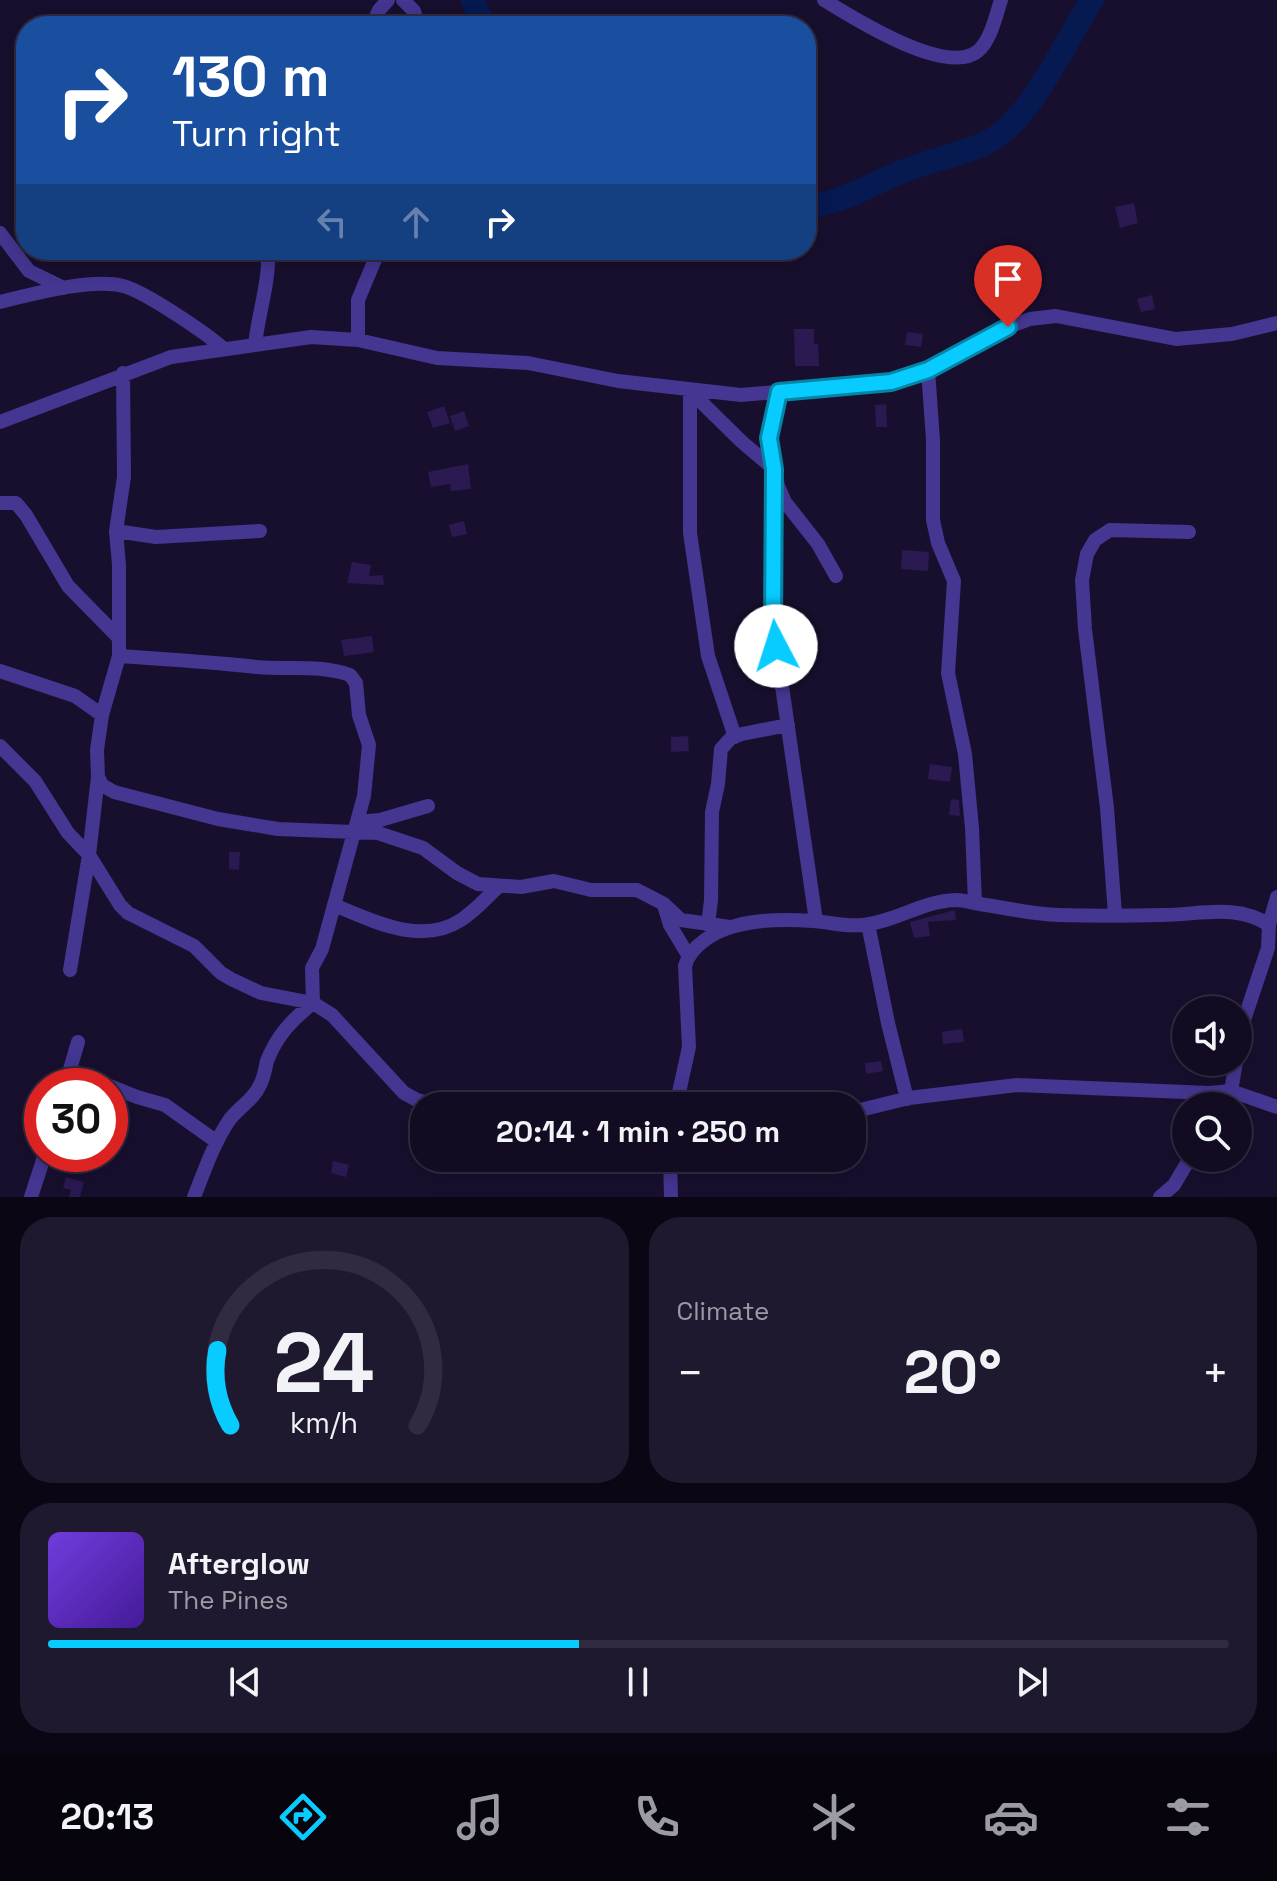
<!DOCTYPE html>
<meta charset="utf-8">
<style>
:root{--surface:#120b22;--page:#1f192f;--text:#f1f3f6;--muted:#9c9ba5;--line:#312b40;--accent:#08cbff}
body{margin:0;font-family:"Space Grotesk",sans-serif;background:var(--page);color:var(--text);height:100vh;display:flex;flex-direction:column;font-size:30px;white-space:nowrap}
*{box-sizing:border-box;margin:0}
p{font-size:26px;color:var(--muted)}
.icon{flex:none;width:44px;height:44px;fill:none;stroke:currentColor;stroke-width:2;stroke-linecap:round;stroke-linejoin:round}
.map{position:relative;height:1197px;overflow:hidden}
.drawer{display:flex;flex-direction:column;gap:20px;padding:20px;background:#0a0613;flex:1}
.drawer>*{flex:none}
.banner{position:absolute;left:16px;top:16px;width:800px;height:244px;border-radius:32px;box-shadow:0 4px 20px #0003,0 0 0 2px var(--line);background:#1a4fa0;color:#fff;overflow:hidden}
.controls{position:absolute;left:1172px;top:996px;display:grid;gap:16px}
.controls a{display:grid;place-items:center;width:80px;height:80px;border-radius:50%;background:var(--surface);box-shadow:0 4px 20px #0003,0 0 0 2px var(--line);font-size:40px}
.speed{position:absolute;left:24px;top:1068px;display:flex;gap:16px;font-size:40px;font-weight:700;text-align:center}
.speed>*{display:grid;place-content:center;width:104px;height:104px;border-radius:50%;background:var(--surface);box-shadow:0 4px 20px #0003,0 0 0 2px var(--line);line-height:1}
.speed .limit{border:12px solid #d22;background:#fff;color:#111}
.pin{position:absolute;display:grid;place-items:center;width:68px;height:68px;color:#fff;margin:-82px -34px;border-radius:50% 50% 50% 0;rotate:-45deg;box-shadow:0 0 8px #0007}
.pin .icon{rotate:45deg}
.me{position:absolute;width:88px;margin:-44px;rotate:355deg;stroke-linejoin:round;filter:drop-shadow(0 0 6px #0008)}
.turn{display:flex;align-items:center;gap:28px;height:168px;padding:0 24px;font-size:36px}
.turn .icon{width:104px;height:104px;stroke-width:2.5}
.turn b{display:block;font-size:56px;line-height:68px}
.lanes{display:flex;align-items:center;height:76px;padding:0 24px;background:#0003;justify-content:center;gap:40px;direction:ltr}
.lanes .off{opacity:.35}
.big{font-size:60px;font-weight:700;line-height:1.1}
.drawer .card{flex:1;display:flex;flex-direction:column;justify-content:center;gap:12px;min-width:0;padding:0 28px;border-radius:32px;background:var(--page)}
.drawer .dial{align-items:center;gap:0}
.dial svg{height:208px;overflow:visible;fill:none;stroke:var(--line);stroke-width:7;stroke-linecap:round;text-anchor:middle}
.dial text{fill:var(--text);stroke:none}
.song{display:flex;align-items:center;gap:24px}
.cover{width:96px;height:96px;border-radius:12px;background:linear-gradient(135deg,hsl(260 70% 55%),hsl(260 70% 35%))}
.played{height:8px;border-radius:4px;background:linear-gradient(90deg,var(--accent) 45%,var(--line) 45%)}
.keys{display:flex;justify-content:space-around;direction:ltr}
.heat{display:flex;justify-content:space-between;align-items:center;font-size:44px;direction:ltr}
.drawer .tiles{flex:1;display:grid;gap:20px;grid-template-columns:1fr 1fr}
.card:last-child{grid-column:span 2}
.trip{position:absolute;left:410px;top:1092px;width:456px;height:80px;border-radius:32px;background:var(--surface);box-shadow:0 4px 20px #0003,0 0 0 2px var(--line);font-weight:700;line-height:80px;text-align:center}
.dock{display:flex;height:128px;justify-content:space-around;align-items:center;background:#07040e;color:var(--muted)}
.dock .icon{width:56px;height:56px}
.dock .selected{color:var(--accent)}
.dock b{font-size:36px;color:var(--text)}
.map>svg:first-child{display:block}
.lines{fill:none;stroke-linecap:round;stroke-linejoin:round}
.river{stroke:#061950;stroke-width:24}
.building{fill:#2b1951}
.street{stroke:#443691;stroke-width:14}
.route-casing{stroke:#0584a6;stroke-width:20}
.route{stroke:#08cbff;stroke-width:14}
</style>
<div class="map">
<svg width="1277" height="1197" viewBox="0 0 1277 1197">
<rect width="100%" height="100%" fill="#180f2e"/>
<g class="lines">
<path class="river" d="M473,0L484,26
M806,207C841,204 872,183 904,171C930,160 960,155 986,143C1030,122 1066,40 1092,0"/>
</g>
<path class="building" d="M1134,203L1138,223L1120,228L1115,207Z
M1152,295L1155,309L1141,312L1137,299Z
M794,329H814V344H818L819,366H795Z
M907,332L923,334L921,347L905,345Z
M886,404L887,427H876L875,405Z
M444,406L450,423L433,428L427,412Z
M464,411L469,426L455,431L450,416Z
M468,464L471,489L451,491L450,484L431,487L428,472Z
M464,521L467,534L452,537L449,525Z
M902,550L929,552L928,571L901,569Z
M352,562L371,565L369,576L383,575L384,585L347,583Z
M372,636L374,652L344,656L341,640Z
M688,736L689,751L671,752V737Z
M930,764L952,767L950,782L928,779Z
M951,799L959,800L960,816L949,815Z
M229,852H240L239,870L229,869Z
M955,910L956,920L928,922L930,936L914,938L910,922Z
M962,1029L964,1042L943,1044L942,1032Z
M881,1061L883,1071L866,1074L865,1063Z
M333,1161L349,1165L346,1177L331,1173Z
M66,1177L84,1182L80,1197H69L71,1190L63,1188Z"/>
<g class="lines">
<path class="street" d="M403,0L414,11L418,26
M824,0C853,18 946,77 978,51C991,40 996,15 1001,0
M372,26L379,10L388,0
M0,233L29,271L64,288
M0,302C33,294 91,278 123,286C144,291 206,333 224,349
M358,340V300L379,250
M255,345C258,314 270,281 268,250
M928,370L933,440V520L938,543L954,581L948,673L965,754L972,828L975,903
M123,373L124,477L116,531L119,565V656L102,715L97,750L98,777L102,785L114,792L218,819L278,829L378,833L423,848L457,873L478,884L521,887L554,881L591,890H637L664,904L681,920L730,927
M690,391L742,442L774,469L773,624L816,921
M690,391V533L708,656L735,737
M779,392L769,438L778,486L785,502L818,544L836,576
M0,422L171,357L311,337L358,340L437,358L528,363L618,381L741,395L891,382L928,370L1008,327L1030,319L1056,316L1176,339L1232,334L1277,323
M0,503H16L26,515L68,586L117,636
M116,531L156,537L260,531
M119,656C165,659 211,662 257,667C288,670 319,664 350,675L356,683L359,715L369,745L364,796L322,949L312,968L313,1003C292,1020 277,1035 267,1061C265,1069 264,1078 260,1085C253,1101 237,1108 228,1122C213,1145 204,1172 194,1197
M0,671L75,696L102,715
M0,746L35,781L68,833L89,855L120,905L128,913L194,946L221,973L231,979L261,993L313,1003L332,1015L404,1093L417,1100L439,1106
M357,822L380,820L428,806
M334,905C373,921 421,946 461,920C475,911 487,897 499,886
M664,905L670,925L688,955
M1115,914L1107,808L1085,629L1082,580L1087,554L1095,540L1110,530L1189,532
M868,924L888,1023L907,1099
M708,925L711,900L712,812L718,784L721,749L731,738L742,734L788,725
M70,970L89,855L98,777
M1238,1051L1244,1020L1268,948L1269,925L1277,897
M70,1070L137,1097L165,1105L217,1142
M65,1086L78,1042
M676,1106L689,1047L685,966C690,946 715,931 735,926C760,919 787,919 813,921C830,922 846,927 862,925C895,922 922,901 956,900C964,900 972,903 980,904C1006,908 1032,914 1058,915C1093,916 1128,916 1162,915C1199,915 1237,903 1269,925
M1220,1106L1231,1091L1236,1062
M852,1112L909,1098L1017,1085L1209,1093L1231,1091L1277,1107
M670,1158L671,1197
M31,1197L45,1154
M1160,1197L1174,1185L1190,1158"/>
</g>
<g class="lines">
<defs>
<path id="route" d="M776,646L773,624L774,469L769,438L779,392L891,382L928,370L1008,327"/>
</defs>
<use href="#route" class="route-casing"/>
<use href="#route" class="route"/>
</g>
</svg>
<div class="controls">
<a><svg class="icon" aria-label="sound" viewBox="0 0 24 24"><path d="M4 9h4l5-4v14l-5-4H4zM17 9q2 3 0 6"/></svg></a>
<a><svg class="icon" aria-label="search" viewBox="0 0 24 24"><circle cx="10" cy="10" r="6"/><path d="M15 15l6 6"/></svg></a>
</div>
<div class="speed"><div class="limit">30</div></div>
<div class="pin" style="left:1008px;top:327px;background:#d93025"><svg class="icon" aria-label="arrive" viewBox="0 0 24 24"><path d="M6 21V4h12l-3 4 3 4H6"/></svg></div>
<svg class="me" style="left:776px;top:646px" viewBox="-20 -20 40 40"><circle r="19" fill="#fff"/><path d="M0-13L10 11 0 6-10 11z" fill="#08cbff"/></svg>
<div class="trip">20:14 · 1 min · 250 m</div>
<div class="banner">
<div class="turn"><svg class="icon" aria-label="right" viewBox="0 0 24 24"><path d="M7 20v-9h11M14 6l5 5-5 5"/></svg><div><b>130 m</b>Turn right</div></div>
<div class="lanes"><svg class="icon off" aria-label="left" viewBox="0 0 24 24"><path d="M17 20v-9H6M10 6l-5 5 5 5"/></svg><svg class="icon off" aria-label="ahead" viewBox="0 0 24 24"><path d="M12 20V5M6 11l6-6 6 6"/></svg><svg class="icon" aria-label="right" viewBox="0 0 24 24"><path d="M7 20v-9h11M14 6l5 5-5 5"/></svg></div>
</div>
</div>
<section class="drawer">
<div class="tiles">
<div class="card dial"><svg viewBox="0 0 100 80">
<path d="M14 69A42 42 0 1 1 86 69"/>
<path d="M14 69A42 42 0 0 1 9 40" stroke="#08cbff"/>
<text x="50" y="56" font-size="32" font-weight="700">24</text>
<text x="50" y="72" font-size="11">km/h</text>
</svg></div>
<div class="card"><p>Climate</p>
<div class="heat"><a>−</a><b class="big">20°</b><a>+</a></div>
</div>
<div class="card">
<div class="song"><i class="cover"></i><div><b>Afterglow</b><p>The Pines</p></div></div>
<div class="played"></div>
<div class="keys"><svg class="icon" aria-label="previous" viewBox="0 0 24 24"><path d="M18 5L8 12l10 7zM5 5v14"/></svg><svg class="icon" aria-label="pause" viewBox="0 0 24 24"><path d="M8 5v14M16 5v14"/></svg><svg class="icon" aria-label="next" viewBox="0 0 24 24"><path d="M6 5l10 7-10 7zM19 5v14"/></svg></div>
</div>
</div>
</section>
<nav class="dock">
<b>20:13</b>
<svg class="icon selected" aria-label="directions" viewBox="0 0 24 24"><path d="M12 3l9 9-9 9-9-9zM9 14v-3h6M13 9l2 2-2 2"/></svg>
<svg class="icon" aria-label="music" viewBox="0 0 24 24"><path d="M9 18V5l10-2v13"/><circle cx="6" cy="18" r="3"/><circle cx="16" cy="16" r="3"/></svg>
<svg class="icon" aria-label="phone" viewBox="0 0 24 24"><path d="M5 4h4l2 5-3 2q2 4 5 5l2-3 5 2v4C11 20 4 13 5 4z"/></svg>
<svg class="icon" aria-label="climate" viewBox="0 0 24 24"><path d="M12 3v18M4 7l16 10M4 17L20 7"/></svg>
<svg class="icon" aria-label="car" viewBox="0 0 24 24"><path d="M5 17H2v-5l4-1 3-4h7l3 4 3 1v5h-3M9 17h6M6 11h13"/><circle cx="7" cy="17" r="2"/><circle cx="17" cy="17" r="2"/></svg>
<svg class="icon" aria-label="filters" viewBox="0 0 24 24"><path d="M4 7h16M4 17h16"/><circle cx="9" cy="7" r="2"/><circle cx="15" cy="17" r="2"/></svg>
</nav>
